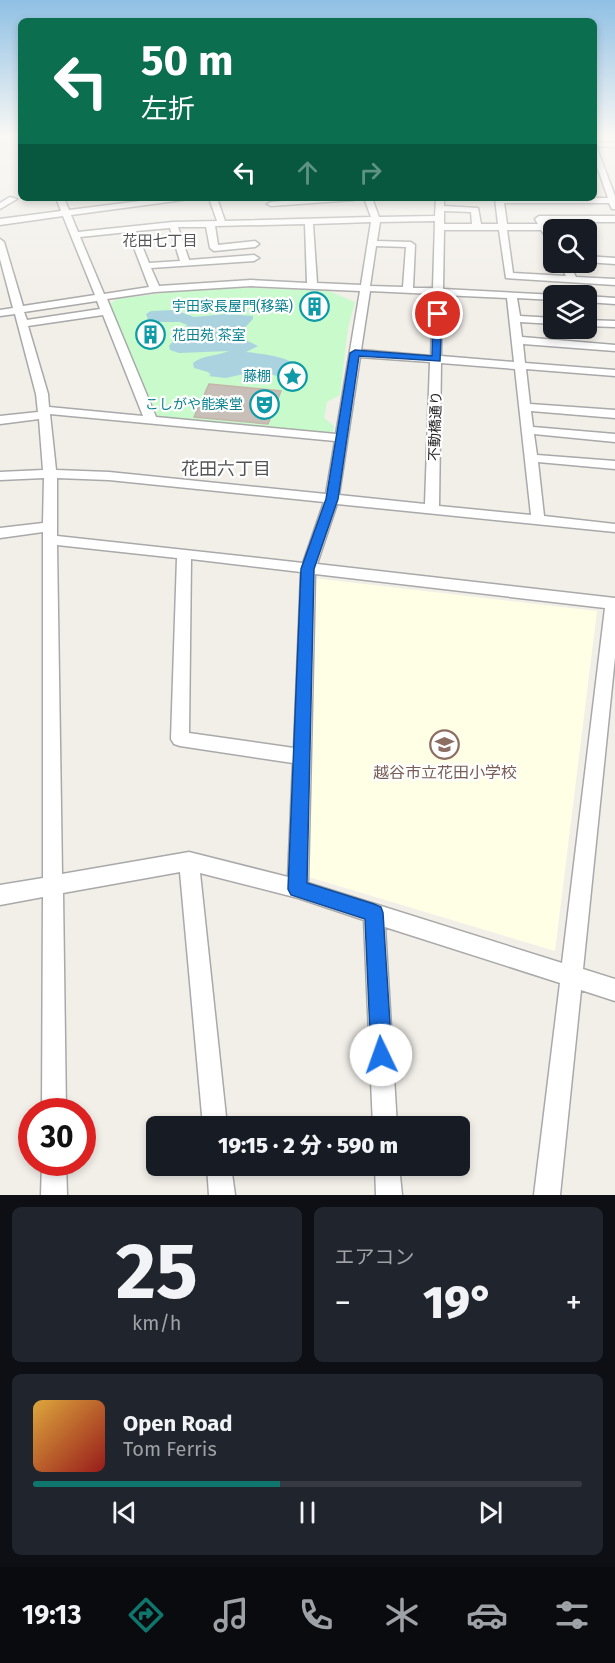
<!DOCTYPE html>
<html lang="ja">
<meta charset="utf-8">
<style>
:root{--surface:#171b24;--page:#20242c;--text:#f1f3f6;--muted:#9ea1a6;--line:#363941;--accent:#0f766e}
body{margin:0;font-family:"Fira Sans","Noto Sans JP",sans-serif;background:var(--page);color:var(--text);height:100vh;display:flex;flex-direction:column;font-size:22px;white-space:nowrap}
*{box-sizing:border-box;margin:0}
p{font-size:20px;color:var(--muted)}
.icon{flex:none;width:33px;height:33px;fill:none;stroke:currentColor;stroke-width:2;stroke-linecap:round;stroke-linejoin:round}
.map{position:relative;height:1195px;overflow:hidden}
.panel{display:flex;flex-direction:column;gap:12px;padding:12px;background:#0d0f14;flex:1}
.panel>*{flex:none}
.hud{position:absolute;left:18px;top:18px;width:579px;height:183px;border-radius:9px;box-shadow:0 3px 9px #0003;background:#0b6e4f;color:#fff;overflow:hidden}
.fabs{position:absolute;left:543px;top:219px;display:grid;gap:12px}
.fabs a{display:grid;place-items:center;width:54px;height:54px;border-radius:9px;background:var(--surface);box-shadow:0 3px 9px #0003;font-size:30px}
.speed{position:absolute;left:18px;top:1098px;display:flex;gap:12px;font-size:30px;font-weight:700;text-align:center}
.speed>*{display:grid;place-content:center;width:78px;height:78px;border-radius:50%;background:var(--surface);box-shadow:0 3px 9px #0003;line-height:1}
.speed .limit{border:9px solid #d22;background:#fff;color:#111}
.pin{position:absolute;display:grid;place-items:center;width:51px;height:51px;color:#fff;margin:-26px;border:3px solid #fff;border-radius:50%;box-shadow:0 2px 6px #0007}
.me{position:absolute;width:66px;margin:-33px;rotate:357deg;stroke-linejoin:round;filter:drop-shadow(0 0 4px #0008)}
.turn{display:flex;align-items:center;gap:21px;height:126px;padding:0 24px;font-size:27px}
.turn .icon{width:78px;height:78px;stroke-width:2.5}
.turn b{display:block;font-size:42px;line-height:51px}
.lanes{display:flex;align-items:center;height:57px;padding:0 24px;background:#0003;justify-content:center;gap:30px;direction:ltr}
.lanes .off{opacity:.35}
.big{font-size:45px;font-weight:800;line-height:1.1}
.panel .widget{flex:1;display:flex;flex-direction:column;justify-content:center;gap:9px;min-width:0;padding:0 21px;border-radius:9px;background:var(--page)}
.panel .dial{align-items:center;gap:0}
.dial b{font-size:78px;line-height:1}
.song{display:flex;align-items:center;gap:18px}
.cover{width:72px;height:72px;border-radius:9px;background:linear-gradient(135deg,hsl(40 70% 55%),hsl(0 70% 35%))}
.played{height:6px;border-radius:3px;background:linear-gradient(90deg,var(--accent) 45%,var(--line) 45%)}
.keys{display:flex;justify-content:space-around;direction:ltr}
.heat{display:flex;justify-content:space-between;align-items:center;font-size:33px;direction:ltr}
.panel .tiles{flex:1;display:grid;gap:12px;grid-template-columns:1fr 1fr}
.widget:last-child{grid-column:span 2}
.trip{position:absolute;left:146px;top:1116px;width:324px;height:60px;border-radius:9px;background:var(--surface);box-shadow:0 3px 9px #0003;font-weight:800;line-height:60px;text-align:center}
.tab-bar{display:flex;height:96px;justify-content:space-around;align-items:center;background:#090b0e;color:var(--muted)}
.tab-bar .icon{width:42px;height:42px}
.tab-bar .current{color:var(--accent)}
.tab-bar b{font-size:27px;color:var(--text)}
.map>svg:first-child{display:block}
.education{fill:#ffffe5}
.park{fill:#c8facc}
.water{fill:#aad3df}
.building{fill:#c7bfb8;stroke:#c4b6ab;stroke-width:1.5}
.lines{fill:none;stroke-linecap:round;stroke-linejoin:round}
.minor-casing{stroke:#a9a9a9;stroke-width:3}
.minor{fill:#fff;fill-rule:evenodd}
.route{fill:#1a73e8;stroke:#114b97;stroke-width:1.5}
.labels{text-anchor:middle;stroke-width:4.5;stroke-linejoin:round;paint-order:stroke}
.far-culture-label{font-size:14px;fill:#0d838f;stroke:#fff;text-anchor:end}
.far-street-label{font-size:14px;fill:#222;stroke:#fff}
.far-neighbourhood-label{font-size:15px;fill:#555;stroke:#fff}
.education-label{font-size:16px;fill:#785e54;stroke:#fff}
.neighbourhood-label{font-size:18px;fill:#555;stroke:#fff}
</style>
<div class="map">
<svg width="615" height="1195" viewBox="0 0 615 1195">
<rect width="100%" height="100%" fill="#f2efe9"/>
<path class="education" d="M313,578L597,611L555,951L305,876Z"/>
<path class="park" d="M255,288L329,291L355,302L348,328L340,395L327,402L324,418L334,426L332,433L157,417L110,304L117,299L195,289Z"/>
<path class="water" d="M175,310L194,317L226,314L253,316V319L237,336L258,346L246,352C264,354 290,356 303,370L281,377L257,371L226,378L208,376L211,375L208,372L194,368L193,363C202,355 218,356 229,351L179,353L170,350L169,346C175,338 179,339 188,340L183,332L187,325L180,322H149L146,314L151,311Z"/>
<path class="building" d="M209,384L281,391L268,424L194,417Z"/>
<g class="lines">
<defs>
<path id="minor" d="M594,142L615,143V147L596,146L615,196V209H612L609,203H504L507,224H538L535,219L539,216H615V222H545L554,237V248L541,230H507L513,273L566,276L559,262H568L576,277L615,279V285L506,278L499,230H444L443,289L557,295L554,296V300L517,298L520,316L554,318V324L520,322L522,337L615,345V351L523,344L525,363L615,370V376L526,369L530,404L615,410V418L531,411L533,427L615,434V442L534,434L537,455L615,461V469L538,462L544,516L615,524V532L337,504L317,564L615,598V657L583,969L615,979V1001L581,990L560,1195H534L560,983L385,927L397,1126H373L364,920L298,898L200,873L227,1126H203L180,872L63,893L66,1112H42L43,897L0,905V885L43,878V532L0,538V528L43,523L44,478L0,480V472L43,470L39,419L0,424V416L38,412L36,394L15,314L0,316V310L13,308L0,259V239L4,242L23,306L95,295L63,216L0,225V219L61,211L56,198H64L69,210L164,198H187L183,200L71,215L78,232L173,222L217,221L209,198H217L225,221L371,217L364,198H372L379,217L435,216L436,198H444V206L478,208L481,224H498L495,198H608L594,158ZM444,211L471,212L472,224H444ZM435,221L433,288H413L415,245L411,242L377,241L380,222ZM371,222L361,285L317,283L313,224ZM305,224L307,283L251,280L159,286L151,268L254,261L259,258L254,255L189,260L178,227H206L210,248L214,251L255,247L259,244L255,241L218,245L215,226ZM170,228L180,261L149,263L136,231ZM128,232L149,287L104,294L80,237ZM376,246L406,247L403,287L370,286ZM251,286L360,291L336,434L156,417L107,299L155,292ZM370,291L433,294L431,356L361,350ZM442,295L507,298L514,362L441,356ZM97,301L100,309L27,320L24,312ZM103,315L143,416L49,407L48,394L28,326ZM360,357L430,362L425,504L339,495ZM441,363L515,369L531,515L439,506ZM50,414L335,441L326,494L109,472L56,470ZM57,478L109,480L324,502L303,563L57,536ZM57,545L177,558L171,739L174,744L180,746L293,763L288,877L189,852L62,874ZM191,559L301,572L294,748L189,733ZM315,574L605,608L562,963L308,883Z
M10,197L17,199L0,209V203Z
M320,198H358L354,200L271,206L267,204L271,202Z
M586,256L615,258V264L586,262Z
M586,296L615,298V304L586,302Z
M586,320L615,321V327L586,326Z
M42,1162H66L67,1195H41Z
M207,1166H231L235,1195H209Z
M375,1166H399L402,1195H376Z"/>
</defs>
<use href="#minor" class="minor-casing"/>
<use href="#minor" class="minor"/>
</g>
<linearGradient id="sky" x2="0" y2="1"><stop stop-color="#8fc0e4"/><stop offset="0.45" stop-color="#f9f8f5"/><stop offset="1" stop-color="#f9f8f5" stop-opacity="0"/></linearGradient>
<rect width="615" height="302" fill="url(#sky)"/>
<path class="route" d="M438,311L442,314L440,361L359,356L338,499L314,569L307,883L374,904L381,907L383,913L392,1055L389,1063L381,1066L374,1063L371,1055L365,919L291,895L288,889L301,569L326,499L350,353L355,350L432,356L433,314Z"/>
<defs>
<symbol id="building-ring" viewBox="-11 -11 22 22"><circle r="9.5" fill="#fff" stroke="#0f9aa8" stroke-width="1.5"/><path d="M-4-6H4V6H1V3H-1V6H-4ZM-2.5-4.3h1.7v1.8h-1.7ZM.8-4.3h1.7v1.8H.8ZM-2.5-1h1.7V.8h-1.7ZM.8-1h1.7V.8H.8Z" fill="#0f9aa8"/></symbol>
<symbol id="sight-ring" viewBox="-11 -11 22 22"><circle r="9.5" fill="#fff" stroke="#0f9aa8" stroke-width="1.5"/><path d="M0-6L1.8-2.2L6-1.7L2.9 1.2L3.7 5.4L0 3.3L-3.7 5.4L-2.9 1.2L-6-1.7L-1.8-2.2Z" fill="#0f9aa8"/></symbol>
<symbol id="theatre-ring" viewBox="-11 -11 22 22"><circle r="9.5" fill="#fff" stroke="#0f9aa8" stroke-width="1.5"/><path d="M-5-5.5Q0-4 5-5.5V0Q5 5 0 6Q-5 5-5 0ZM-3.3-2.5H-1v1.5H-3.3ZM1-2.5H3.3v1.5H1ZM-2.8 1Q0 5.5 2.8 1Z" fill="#0f9aa8"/></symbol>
<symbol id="school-ring" viewBox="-11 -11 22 22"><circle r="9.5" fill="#fff" stroke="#8d6e63" stroke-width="1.5"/><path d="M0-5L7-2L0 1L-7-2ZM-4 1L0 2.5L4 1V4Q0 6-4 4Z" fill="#8d6e63"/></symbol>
</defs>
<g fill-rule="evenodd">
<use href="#building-ring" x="298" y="290" width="33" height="33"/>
<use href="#building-ring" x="134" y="318" width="33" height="33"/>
<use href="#sight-ring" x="276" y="360" width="33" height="33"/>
<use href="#theatre-ring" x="248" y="388" width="33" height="33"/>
<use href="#school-ring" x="428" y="728" width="33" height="33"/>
</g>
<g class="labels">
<g class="far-culture-label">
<text x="293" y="311">宇田家長屋門(移築)</text>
<text x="172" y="340" text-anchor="start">花田苑 茶室</text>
<text x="271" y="381">藤棚</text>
<text x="243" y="409">こしがや能楽堂</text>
</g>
<g class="far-street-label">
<text transform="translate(435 426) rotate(-88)" y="5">不動橋通り</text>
</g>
<g class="far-neighbourhood-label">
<text x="160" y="246">花田七丁目</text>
</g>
<g class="education-label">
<text x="445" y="778">越谷市立花田小学校</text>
</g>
<g class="neighbourhood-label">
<text x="226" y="475">花田六丁目</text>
</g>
</g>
</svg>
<div class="fabs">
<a><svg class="icon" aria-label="search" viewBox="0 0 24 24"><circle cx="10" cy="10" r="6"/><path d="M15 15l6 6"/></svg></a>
<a><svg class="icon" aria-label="layers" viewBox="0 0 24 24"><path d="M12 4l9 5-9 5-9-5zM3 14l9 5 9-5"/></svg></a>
</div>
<div class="speed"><div class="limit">30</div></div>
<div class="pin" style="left:438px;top:314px;background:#d93025"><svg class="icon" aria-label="arrive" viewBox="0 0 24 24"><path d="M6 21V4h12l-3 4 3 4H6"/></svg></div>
<svg class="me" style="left:381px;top:1055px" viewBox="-20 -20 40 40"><circle r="19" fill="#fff"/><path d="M0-13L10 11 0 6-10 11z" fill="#1a73e8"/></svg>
<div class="trip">19:15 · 2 分 · 590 m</div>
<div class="hud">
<div class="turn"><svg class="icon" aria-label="left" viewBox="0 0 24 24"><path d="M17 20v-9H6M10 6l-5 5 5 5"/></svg><div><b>50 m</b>左折</div></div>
<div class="lanes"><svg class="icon" aria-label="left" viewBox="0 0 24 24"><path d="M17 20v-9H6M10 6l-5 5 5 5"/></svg><svg class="icon off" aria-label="ahead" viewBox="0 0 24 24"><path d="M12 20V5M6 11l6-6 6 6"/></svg><svg class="icon off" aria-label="right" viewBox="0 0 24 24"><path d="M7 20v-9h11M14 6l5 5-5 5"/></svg></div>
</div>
</div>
<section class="panel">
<div class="tiles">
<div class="widget dial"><b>25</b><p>km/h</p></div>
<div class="widget"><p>エアコン</p>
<div class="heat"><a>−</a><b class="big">19°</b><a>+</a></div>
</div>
<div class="widget">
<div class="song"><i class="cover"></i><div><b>Open Road</b><p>Tom Ferris</p></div></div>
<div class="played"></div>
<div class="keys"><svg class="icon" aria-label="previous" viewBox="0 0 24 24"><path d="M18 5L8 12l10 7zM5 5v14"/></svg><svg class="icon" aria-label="pause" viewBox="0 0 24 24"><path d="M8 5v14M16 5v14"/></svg><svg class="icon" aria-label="next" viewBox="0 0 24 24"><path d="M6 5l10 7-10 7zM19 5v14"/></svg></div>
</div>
</div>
</section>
<nav class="tab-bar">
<b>19:13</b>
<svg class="icon current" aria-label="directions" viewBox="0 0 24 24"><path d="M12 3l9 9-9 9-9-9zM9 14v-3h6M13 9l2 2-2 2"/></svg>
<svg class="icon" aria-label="music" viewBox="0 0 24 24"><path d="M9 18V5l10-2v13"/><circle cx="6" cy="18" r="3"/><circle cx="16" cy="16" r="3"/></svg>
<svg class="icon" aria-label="phone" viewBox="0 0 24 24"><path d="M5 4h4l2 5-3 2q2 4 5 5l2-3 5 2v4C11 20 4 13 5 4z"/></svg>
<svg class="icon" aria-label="climate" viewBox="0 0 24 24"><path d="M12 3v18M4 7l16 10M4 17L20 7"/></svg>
<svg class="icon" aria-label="car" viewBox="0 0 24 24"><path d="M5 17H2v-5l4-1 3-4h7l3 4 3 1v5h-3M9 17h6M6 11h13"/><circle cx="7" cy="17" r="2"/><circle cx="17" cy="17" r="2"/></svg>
<svg class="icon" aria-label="filters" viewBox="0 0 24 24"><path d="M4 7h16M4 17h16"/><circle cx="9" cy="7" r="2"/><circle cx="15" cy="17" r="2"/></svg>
</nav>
